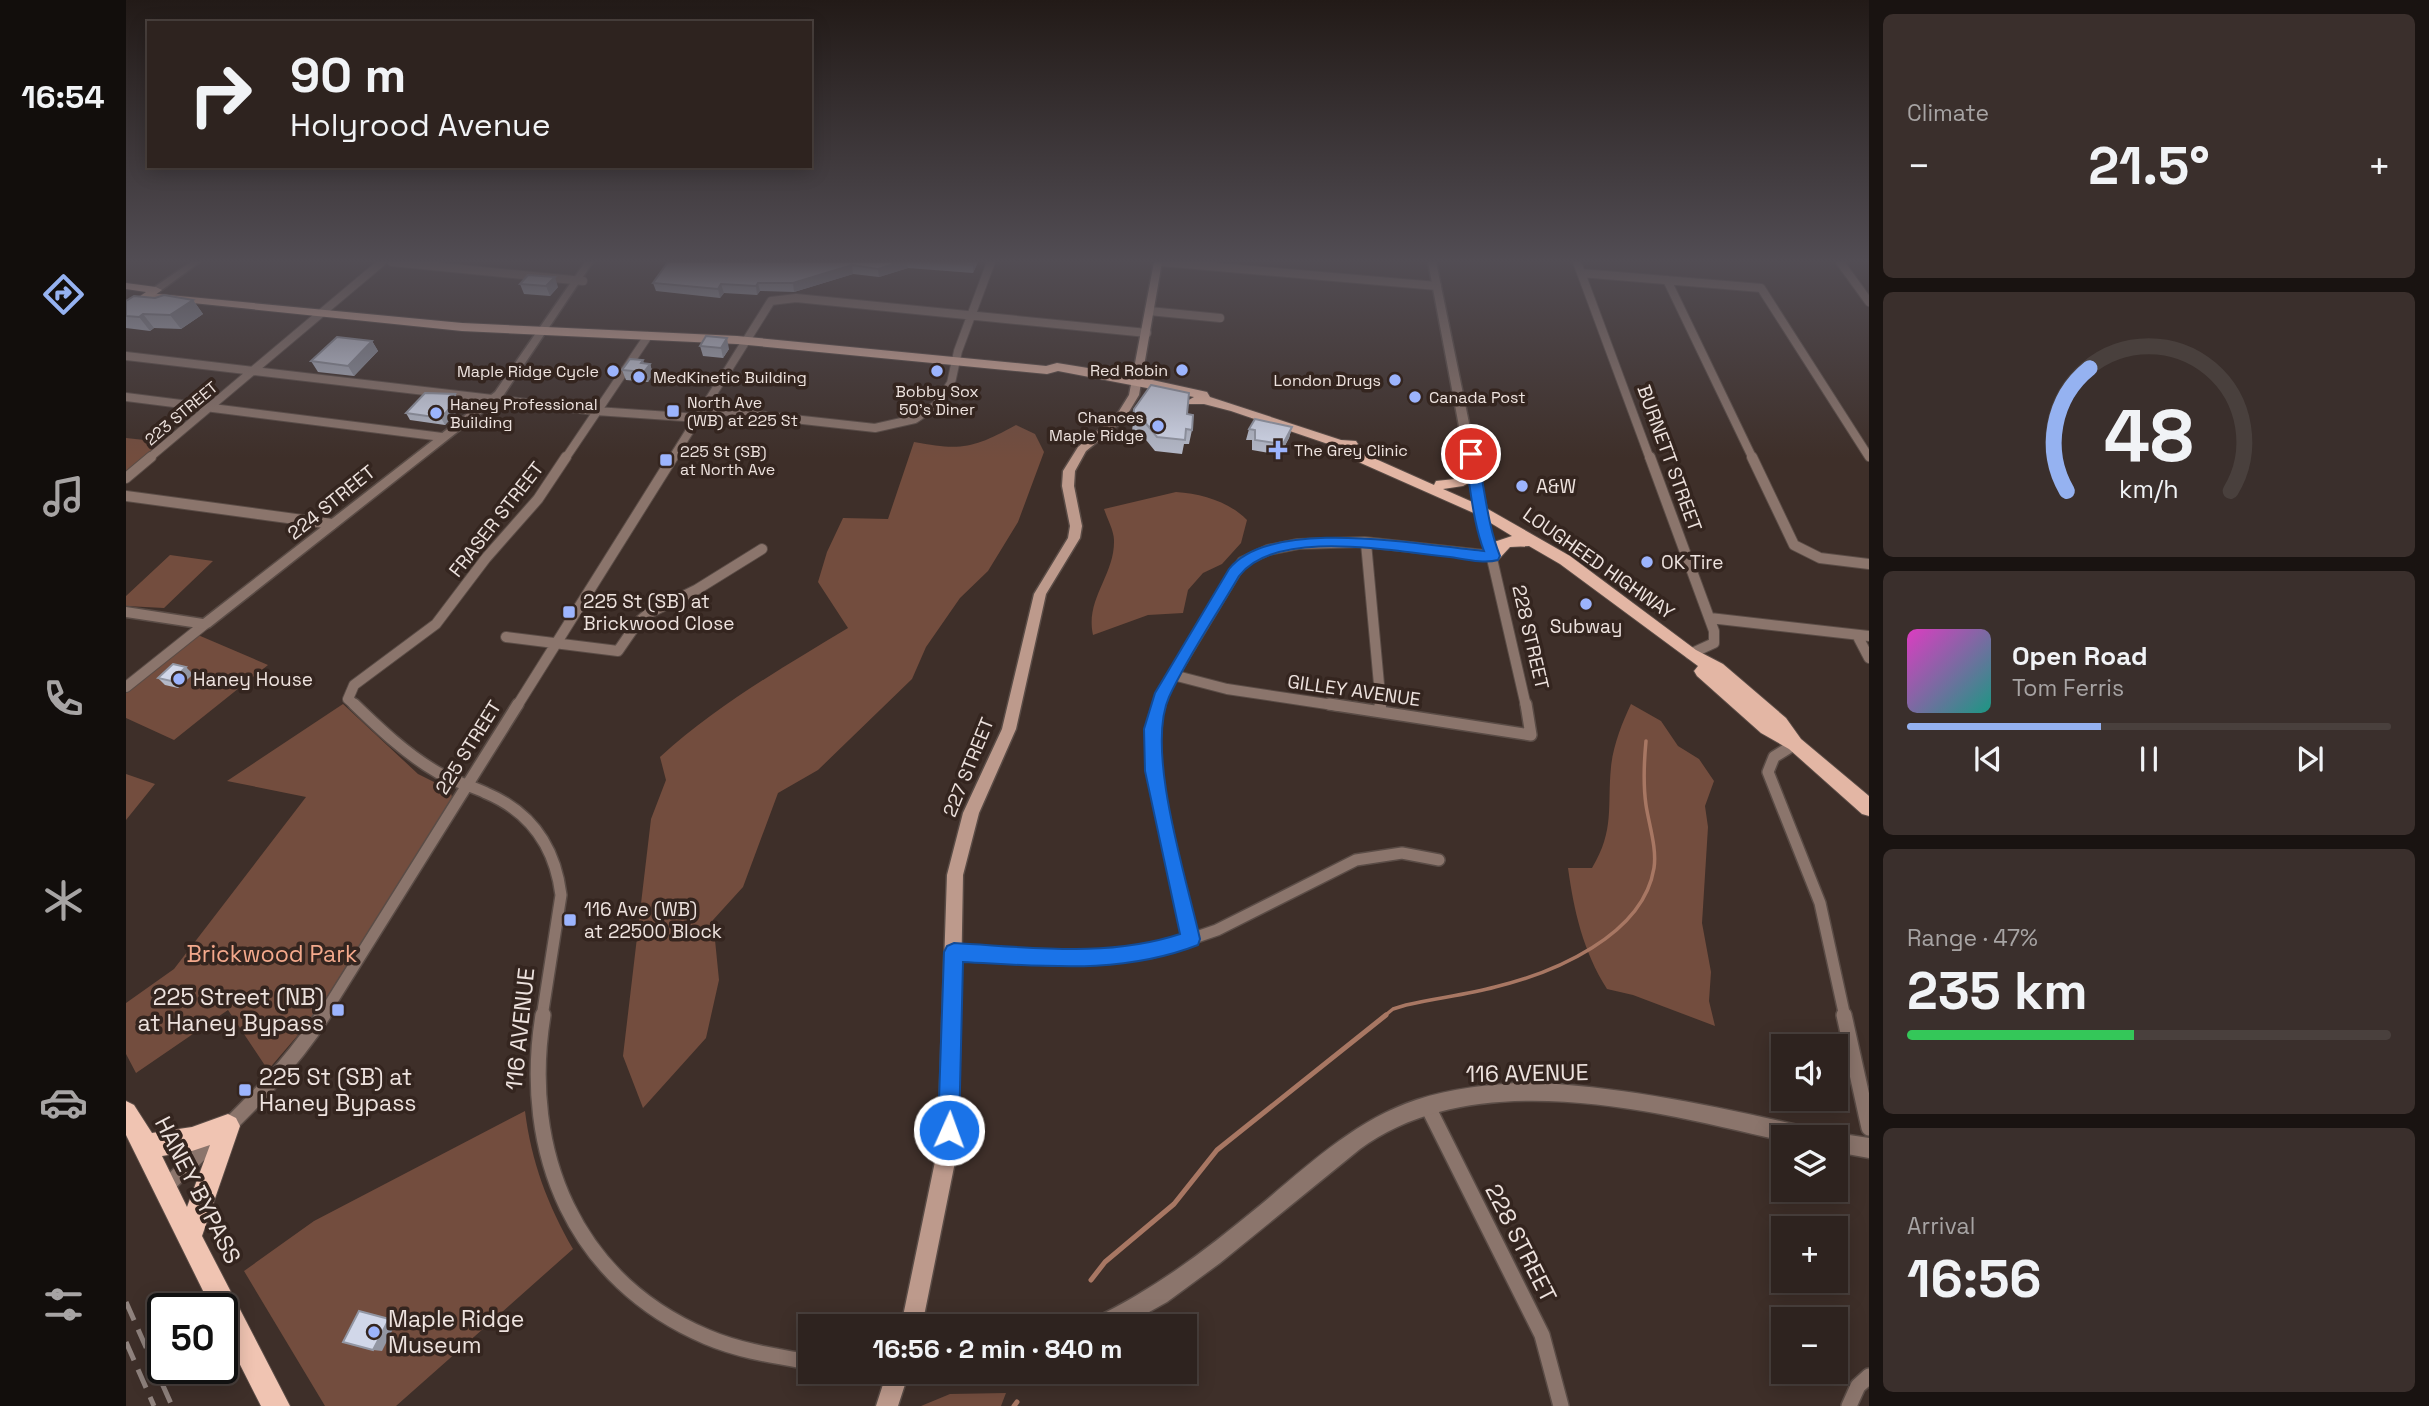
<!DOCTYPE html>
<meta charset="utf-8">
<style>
:root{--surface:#2e231f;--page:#3a2f2c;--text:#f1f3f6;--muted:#a7a4a4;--line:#49403d;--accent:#95b2f1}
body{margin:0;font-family:"Space Grotesk",sans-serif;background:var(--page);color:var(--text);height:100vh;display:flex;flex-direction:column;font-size:26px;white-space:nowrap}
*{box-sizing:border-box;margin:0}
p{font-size:23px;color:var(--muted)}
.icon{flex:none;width:38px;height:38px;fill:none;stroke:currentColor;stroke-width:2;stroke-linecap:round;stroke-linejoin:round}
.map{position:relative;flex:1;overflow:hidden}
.side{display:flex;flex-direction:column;gap:14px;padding:14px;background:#191311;width:560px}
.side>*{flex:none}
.top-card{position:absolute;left:21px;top:21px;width:665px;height:147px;border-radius:0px;box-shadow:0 4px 18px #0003,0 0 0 2px var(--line);background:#2e231f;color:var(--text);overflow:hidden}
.fabs{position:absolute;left:1645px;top:1034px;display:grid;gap:14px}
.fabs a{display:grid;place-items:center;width:77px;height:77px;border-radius:0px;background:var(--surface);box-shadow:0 4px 18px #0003,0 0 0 2px var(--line);font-size:35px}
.speed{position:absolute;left:21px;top:1293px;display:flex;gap:14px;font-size:35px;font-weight:700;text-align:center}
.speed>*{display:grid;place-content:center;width:91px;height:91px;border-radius:50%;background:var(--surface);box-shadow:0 4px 18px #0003,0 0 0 2px var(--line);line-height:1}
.speed .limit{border:4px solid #111;border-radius:10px;background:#fff;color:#111}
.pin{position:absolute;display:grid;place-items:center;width:60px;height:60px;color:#fff;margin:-30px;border:4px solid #fff;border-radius:50%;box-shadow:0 2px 7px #0007}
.me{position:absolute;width:77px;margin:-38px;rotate:2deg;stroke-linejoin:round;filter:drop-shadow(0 0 5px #0008)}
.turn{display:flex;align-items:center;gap:24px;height:147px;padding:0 28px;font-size:32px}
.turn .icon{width:91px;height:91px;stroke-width:2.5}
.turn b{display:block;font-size:49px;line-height:60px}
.big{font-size:52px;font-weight:700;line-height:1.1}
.side .widget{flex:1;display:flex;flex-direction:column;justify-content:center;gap:10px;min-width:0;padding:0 24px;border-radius:10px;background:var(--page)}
.side .dial{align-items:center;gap:0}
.dial svg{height:182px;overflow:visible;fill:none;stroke:var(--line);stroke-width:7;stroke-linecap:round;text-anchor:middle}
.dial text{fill:var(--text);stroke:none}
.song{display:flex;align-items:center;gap:21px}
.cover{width:84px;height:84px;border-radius:10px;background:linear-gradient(135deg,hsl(310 70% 55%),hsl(170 70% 35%))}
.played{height:7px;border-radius:4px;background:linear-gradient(90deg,var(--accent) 40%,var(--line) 40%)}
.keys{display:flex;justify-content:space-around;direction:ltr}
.heat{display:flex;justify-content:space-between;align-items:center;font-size:38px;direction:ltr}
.charge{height:10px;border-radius:5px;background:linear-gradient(90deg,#34c759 47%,var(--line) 0)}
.trip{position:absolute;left:672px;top:1314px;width:399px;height:70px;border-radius:0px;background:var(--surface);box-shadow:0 4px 18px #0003,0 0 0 2px var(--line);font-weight:700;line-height:70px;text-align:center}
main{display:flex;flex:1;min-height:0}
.tab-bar{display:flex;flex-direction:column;width:126px;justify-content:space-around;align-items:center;background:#120e0c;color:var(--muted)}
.tab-bar .icon{width:49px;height:49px}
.tab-bar .selected{color:var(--accent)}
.tab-bar b{font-size:32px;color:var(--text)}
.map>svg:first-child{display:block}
.green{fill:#734d3e}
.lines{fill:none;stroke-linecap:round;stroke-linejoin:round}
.stream-far1{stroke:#a87763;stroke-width:3.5}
.stream{stroke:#a87763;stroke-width:5}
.minor-far3-casing{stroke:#5a4c46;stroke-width:10}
.minor-far2-casing{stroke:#5a4c46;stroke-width:12}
.minor-far1-casing{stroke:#5a4c46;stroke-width:14}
.minor-casing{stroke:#5a4c46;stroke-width:18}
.tertiary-casing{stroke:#5a4c46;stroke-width:3}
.secondary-casing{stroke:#5a4c46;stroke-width:3}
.primary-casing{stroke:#5a4c46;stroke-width:2}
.trunk-casing{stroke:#5a4c46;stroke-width:2}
.minor-far3{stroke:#8b756c;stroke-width:8}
.minor-far2{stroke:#8b756c;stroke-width:10}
.minor-far1{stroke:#8b756c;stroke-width:11}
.minor{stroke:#8b756c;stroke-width:15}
.tertiary{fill:#8b756c;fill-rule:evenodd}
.secondary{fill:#bd9a8c;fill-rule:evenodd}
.primary{fill:#e3b6a4;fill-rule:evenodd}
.trunk{fill:#f0c4b2;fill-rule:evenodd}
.rail{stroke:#90837e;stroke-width:5;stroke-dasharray:20 10;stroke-linecap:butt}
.wall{fill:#b4b9c8}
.shaded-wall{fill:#9296a3}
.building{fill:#d1d7e9;stroke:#9296a3;stroke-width:2}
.route{fill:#1a73e8;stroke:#114b97;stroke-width:2}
.poi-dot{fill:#9cb4fd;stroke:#34251f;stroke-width:2.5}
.labels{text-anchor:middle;stroke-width:7;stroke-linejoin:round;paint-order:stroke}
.far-poi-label{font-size:16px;fill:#ede2de;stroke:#34251f;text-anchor:start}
.far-street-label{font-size:16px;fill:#ede2de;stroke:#34251f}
.street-label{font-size:19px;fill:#ede2de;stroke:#34251f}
.poi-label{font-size:19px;fill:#ede2de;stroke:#34251f;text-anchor:start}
.near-park-label{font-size:23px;fill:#f4a98c;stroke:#34251f}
.near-poi-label{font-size:23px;fill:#ede2de;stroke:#34251f;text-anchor:start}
.near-street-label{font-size:23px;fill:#ede2de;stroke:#34251f}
</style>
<main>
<nav class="tab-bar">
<b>16:54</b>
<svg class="icon selected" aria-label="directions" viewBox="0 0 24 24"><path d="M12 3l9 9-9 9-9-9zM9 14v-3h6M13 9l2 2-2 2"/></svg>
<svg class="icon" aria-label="music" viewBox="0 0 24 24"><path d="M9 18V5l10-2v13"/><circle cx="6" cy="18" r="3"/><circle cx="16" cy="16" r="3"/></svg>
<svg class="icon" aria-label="phone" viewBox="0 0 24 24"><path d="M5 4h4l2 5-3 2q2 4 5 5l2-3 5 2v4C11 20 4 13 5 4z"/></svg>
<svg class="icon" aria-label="climate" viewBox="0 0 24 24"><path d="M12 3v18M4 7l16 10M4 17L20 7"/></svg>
<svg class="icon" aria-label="car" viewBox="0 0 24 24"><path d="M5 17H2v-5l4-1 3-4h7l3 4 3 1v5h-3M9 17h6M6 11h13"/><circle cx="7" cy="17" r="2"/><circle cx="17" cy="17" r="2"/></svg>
<svg class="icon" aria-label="filters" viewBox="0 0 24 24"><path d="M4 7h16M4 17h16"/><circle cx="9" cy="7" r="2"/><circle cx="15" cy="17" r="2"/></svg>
</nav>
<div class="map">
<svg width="1743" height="1406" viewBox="0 0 1743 1406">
<rect width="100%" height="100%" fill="#3e2f29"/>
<path class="green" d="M890,425L909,434L918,452L892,522L862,571L834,598L800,647L786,679L692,770L652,793L617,887L587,920L593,980L580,1038L517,1108L497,1056L525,819L540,780L534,757C591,705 656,668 722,628L692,582L701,552L717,518L762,519L788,442C836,451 848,448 890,425Z
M0,438L37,442L0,473Z
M1050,492C1076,494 1102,501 1121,520L1115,543L1096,564L1077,573L1062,590L1057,613L1022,615L967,635C959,599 989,575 988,540C988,531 981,518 978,509Z
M44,555L87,561L38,608L0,606V596Z
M72,635L142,665L48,740L0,718V691Z
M217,704L292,774L324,790L326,797L323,804L190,1014L142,1070L102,1010L10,1073L0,1054V1003L48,969L180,797L101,781Z
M1505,704L1535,721L1552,746L1573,759L1588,781L1579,806L1582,827L1576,923L1585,972L1583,1001L1589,1026L1507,995L1481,989C1457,951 1448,911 1442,868H1466C1489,830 1481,806 1485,767C1487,746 1496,723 1505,704Z
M0,774L29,784L0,820Z
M399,1111C405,1161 422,1206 447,1249L270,1406H199L118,1271L188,1221Z
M880,1393L875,1406H795L824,1394Z"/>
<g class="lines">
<path class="stream-far1" d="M1257,1017L1267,1009L1280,1005C1309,998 1340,995 1369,987C1427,973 1517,936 1528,868C1531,848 1523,825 1520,805C1517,784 1518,762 1520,741"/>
<path class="stream" d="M965,1280L979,1262L1048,1204L1091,1150L1260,1015
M888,1406L891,1402"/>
<defs>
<path id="minor-far3" d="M266,262L457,281
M1035,262L1311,286
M1451,262L1524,459
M1714,262L1743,302
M1455,273L1635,288L1743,457
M1541,280L1627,459
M1023,311L1094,318
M0,356L470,411L573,418
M0,397L316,437
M577,409L749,428L789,419L810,405L825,383L832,351L865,262
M22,459L256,262
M439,459L522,336
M546,459L645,301L670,298L1021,333"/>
<path id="minor-far2" d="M1524,457L1588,631V643L1564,654
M1626,457L1668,545L1694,558L1743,564
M0,478L25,457
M0,496L206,524
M1355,511L1400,706
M1240,543L1255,706
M1584,618L1743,636
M1731,635L1743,658
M380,637L492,651L512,622L523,613L570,590L636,549
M1047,675L1101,689L1214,706
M0,687L79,624
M230,706L222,699L228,685L310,624L360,558L412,499L440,457
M391,706L547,457
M1033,706L1038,691L1116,562L1142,550L1172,544L1238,542L1367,556"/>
<path id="minor-far1" d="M228,704C254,729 280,754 311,772C327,782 344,785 360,793C405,812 429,847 435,895L416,1017
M1034,704L1026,729L1028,771L1065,939
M1203,704L1405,735L1400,704
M1254,704L1255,711
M1669,744L1648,757L1642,772L1694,903L1719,1017
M828,952L970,959L1027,952L1091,930L1230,860L1276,853L1313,860
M196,1017L392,704"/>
<path id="minor" d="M417,1015C395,1152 448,1281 581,1337C614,1351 649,1356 684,1362
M1718,1015L1743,1128
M1301,1105L1416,1335L1435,1406
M39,1188C94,1133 155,1081 197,1015
M1723,1406L1732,1386L1743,1376"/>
<path id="tertiary" d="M65,262H74L33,292H27V288Z
M459,262H467L377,396L84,627L79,629L0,617V607L77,619L369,392Z
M1302,262H1310L1361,511L1355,515L1349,511Z
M1401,1082C1500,1087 1589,1106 1685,1128L1692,1131L1694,1138H1657V1141C1529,1111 1350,1064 1234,1149L1094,1263L1041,1302L998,1326H966L968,1318C1029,1289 1080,1250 1132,1207C1180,1167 1229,1120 1290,1100C1326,1088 1363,1085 1401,1082Z
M1710,1133L1743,1138V1158L1710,1152V1138H1703Z"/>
<path id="secondary" d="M1028,262H1036L1013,395L998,420L960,451L949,471L948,486L956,526L954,538L920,594L890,729L853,813L837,875L832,1147L796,1326H775L812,1147L821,875L837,813L876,729L908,594L942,538L944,526L936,486L937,471L952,447L990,416L1003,395Z
M761,1372H783L772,1406H750Z"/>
<path id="primary" d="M22,293L336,323L611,336L920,366L931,363L999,374L1081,392L1084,397L1215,440L1230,441L1232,444L1225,448L1308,485L1310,481L1329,479L1349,469L1354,471V477L1337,486L1317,489L1360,508L1444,556L1570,650L1597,664L1660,718L1675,739L1743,796V816L1736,814L1663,749L1635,733L1571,676L1568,671L1572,666L1434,564L1403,546L1384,547L1372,560H1362L1359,556L1368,542L1386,536L1350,514L1210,452L1208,446L1105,411L1078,404H1063L1061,401L1068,397L932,371L921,374L611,344L336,331L18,298L16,296Z"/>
<path id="trunk" d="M0,283L30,287L36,290L0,316V306L20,292L0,289Z
M0,1101L8,1105L26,1133L66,1127L102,1114L110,1118L114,1126L76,1236L164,1406H135L96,1329V1309H86L0,1135ZM84,1145L61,1207L36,1156L66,1151Z"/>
</defs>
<use href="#minor-far3" class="minor-far3-casing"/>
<use href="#minor-far2" class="minor-far2-casing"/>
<use href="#minor-far1" class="minor-far1-casing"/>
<use href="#minor" class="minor-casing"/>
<use href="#tertiary" class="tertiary-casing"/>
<use href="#secondary" class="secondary-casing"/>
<use href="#primary" class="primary-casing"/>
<use href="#trunk" class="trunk-casing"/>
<use href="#minor-far3" class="minor-far3"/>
<use href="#minor-far2" class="minor-far2"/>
<use href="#minor-far1" class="minor-far1"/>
<use href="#minor" class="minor"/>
<use href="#tertiary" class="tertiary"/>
<use href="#secondary" class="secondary"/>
<use href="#primary" class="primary"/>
<use href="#trunk" class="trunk"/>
<path class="rail" d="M0,1302L46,1406
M0,1342L28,1406"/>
</g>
<path class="wall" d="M542,262H852L847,273L782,268L753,277L727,274L668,292L634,291L631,295L598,293L594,298L530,291L527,283Z
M394,284L432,287L424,296L398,294Z
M29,298L67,300L77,314L55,329L28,328L24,331L0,328V301Z
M246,341L252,351L228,376L192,372L185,361Z
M574,346L603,349L597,358L577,356Z
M518,363L524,364L527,374L522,382L500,380L496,370Z
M329,394L336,406L319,425L284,420L280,413Z
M1008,409L1061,414L1066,430L1063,444H1058L1056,454L1029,451L1016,435L1006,432Z
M1166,427L1163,438L1154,455L1126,450V440H1120L1123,429Z
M67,674L52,688L39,685L32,678Z"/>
<path class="shaded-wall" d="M774,262H781L782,268L753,277L752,269Z
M848,262H852L847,273V265Z
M726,265L727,274L668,292L667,283Z
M429,277L432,287L424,296L420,286Z
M632,283L634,291L631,295L630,286Z
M595,284L598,293L594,298L592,289Z
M67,300L77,314L55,329L44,315Z
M17,314L28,328L24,331L13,317Z
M601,338L603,349L597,358L595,348Z
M246,341L252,351L228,376L222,366Z
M517,360L520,369L524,364L527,374L522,382L515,363Z
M329,394L336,406L319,425L315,418L326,398Z
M1166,427L1163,438L1154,455L1157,444Z
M60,667L67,674L52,688L45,681Z
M233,1311L271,1321L256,1351L247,1350Z"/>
<path class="building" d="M542,262H774L752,269L726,265L667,283H632L630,286L595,284L592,289L527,283Z
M809,262H848L847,265Z
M402,275L429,277L420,286L394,284Z
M38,295L67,300L44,315L17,314L13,317L0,316V301L8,296L29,298Z
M580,336L601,338L595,348L574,346Z
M211,337L246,341L222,366L185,361Z
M504,359L517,360L515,363L524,364L518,372L496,370Z
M1025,385L1063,393L1061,414L1067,415L1066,430L1060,429L1059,440L1031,437L1018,421L1007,418L1008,409Z
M299,393L329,394L326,398L332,399L315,418L280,413Z
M1129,419L1166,427L1157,444L1129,440V430L1123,429Z
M47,664L60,667L45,681L32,678Z
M233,1311L263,1319L247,1350L217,1342Z"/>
<linearGradient id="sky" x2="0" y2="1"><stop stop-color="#221a17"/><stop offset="0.57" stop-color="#524d54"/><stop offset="1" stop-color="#524d54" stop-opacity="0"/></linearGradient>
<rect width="1743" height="458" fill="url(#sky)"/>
<path class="route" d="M1345,450L1351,454C1359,488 1361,524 1374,556L1372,560C1358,564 1338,559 1324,557C1269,552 1151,527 1113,576C1090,616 1062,656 1043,697C1019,751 1061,880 1074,939L1072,945C995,975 918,966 837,962L833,1130L830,1138L823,1141L815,1138L812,1130L818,952L821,946L828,943C904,947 981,958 1054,934L1019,771L1018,729L1029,693L1103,569C1145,516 1295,545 1358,551C1346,520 1345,486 1338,454Z"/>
<g class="poi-dot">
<circle cx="1056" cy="370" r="7"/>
<circle cx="487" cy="371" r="7"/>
<circle cx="811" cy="371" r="7"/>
<circle cx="513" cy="377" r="7"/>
<circle cx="1269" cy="380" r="7"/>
<circle cx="1289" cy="397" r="7"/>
<rect x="540" y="404" width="14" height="14" rx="3.5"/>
<circle cx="310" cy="413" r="7"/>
<circle cx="1032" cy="426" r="7"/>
<path d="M1148.5 439.5h7v7h7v7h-7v7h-7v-7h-7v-7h7z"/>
<rect x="533" y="453" width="14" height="14" rx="3.5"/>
<circle cx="1396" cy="486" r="7"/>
<circle cx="1521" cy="562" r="7"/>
<circle cx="1460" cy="604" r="7"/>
<rect x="436" y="605" width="14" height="14" rx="3.5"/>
<circle cx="53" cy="679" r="7"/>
<rect x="437" y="913" width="14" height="14" rx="3.5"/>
<rect x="205" y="1003" width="14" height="14" rx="3.5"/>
<rect x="112" y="1083" width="14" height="14" rx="3.5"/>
<circle cx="248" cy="1332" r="7"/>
</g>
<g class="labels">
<g class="far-poi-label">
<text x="1042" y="376" text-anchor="end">Red Robin</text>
<text x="473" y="377" text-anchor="end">Maple Ridge Cycle</text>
<text x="527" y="383">MedKinetic Building</text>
<text x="1255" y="386" text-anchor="end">London Drugs</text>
<text x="811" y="397" text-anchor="middle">Bobby Sox<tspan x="811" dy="18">50's Diner</tspan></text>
<text x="1303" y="403">Canada Post</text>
<text x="561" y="408">North Ave<tspan x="561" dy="18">(WB) at 225 St</tspan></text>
<text x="324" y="410">Haney Professional<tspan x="324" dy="18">Building</tspan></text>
<text x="1018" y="423" text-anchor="end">Chances<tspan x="1018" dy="18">Maple Ridge</tspan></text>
<text x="1168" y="456">The Grey Clinic</text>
<text x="554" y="457">225 St (SB)<tspan x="554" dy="18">at North Ave</tspan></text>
</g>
<g class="far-street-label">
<text transform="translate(55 413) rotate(-40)" y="6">223 STREET</text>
</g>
<g class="street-label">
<text transform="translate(1544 458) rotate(70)" y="7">BURNETT STREET</text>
<text transform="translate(205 502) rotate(-39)" y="7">224 STREET</text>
<text transform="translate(370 519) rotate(-52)" y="7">FRASER STREET</text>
<text transform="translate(1473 563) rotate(35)" y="7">LOUGHEED HIGHWAY</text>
<text transform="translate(1405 637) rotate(77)" y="7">228 STREET</text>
<text transform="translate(1228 690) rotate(8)" y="7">GILLEY AVENUE</text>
<text transform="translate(342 747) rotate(-58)" y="7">225 STREET</text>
<text transform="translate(842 767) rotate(-68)" y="7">227 STREET</text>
</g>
<g class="poi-label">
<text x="1410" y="493">A&amp;W</text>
<text x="1535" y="569">OK Tire</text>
<text x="457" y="608">225 St (SB) at<tspan x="457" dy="22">Brickwood Close</tspan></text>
<text x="1460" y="633" text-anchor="middle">Subway</text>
<text x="67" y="686">Haney House</text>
<text x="458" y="916">116 Ave (WB)<tspan x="458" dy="22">at 22500 Block</tspan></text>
</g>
<g class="near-park-label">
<text x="146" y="962">Brickwood Park</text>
</g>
<g class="near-poi-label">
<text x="198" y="1005" text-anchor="end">225 Street (NB)<tspan x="198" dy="26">at Haney Bypass</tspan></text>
<text x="133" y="1085">225 St (SB) at<tspan x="133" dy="26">Haney Bypass</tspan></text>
<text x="262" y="1327">Maple Ridge<tspan x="262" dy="26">Museum</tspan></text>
</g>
<g class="near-street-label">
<text transform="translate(394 1029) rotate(-84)" y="8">116 AVENUE</text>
<text transform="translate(1401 1073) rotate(-1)" y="8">116 AVENUE</text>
<text transform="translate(72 1190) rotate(63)" y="8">HANEY BYPASS</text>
<text transform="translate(1395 1243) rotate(63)" y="8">228 STREET</text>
</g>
</g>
</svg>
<div class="fabs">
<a><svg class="icon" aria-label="sound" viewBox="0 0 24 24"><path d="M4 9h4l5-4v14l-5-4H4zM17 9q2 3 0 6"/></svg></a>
<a><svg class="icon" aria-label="layers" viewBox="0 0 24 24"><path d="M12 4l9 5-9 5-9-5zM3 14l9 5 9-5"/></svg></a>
<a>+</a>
<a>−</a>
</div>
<div class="speed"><div class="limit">50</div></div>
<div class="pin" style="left:1345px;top:454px;background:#d93025"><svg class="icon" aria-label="arrive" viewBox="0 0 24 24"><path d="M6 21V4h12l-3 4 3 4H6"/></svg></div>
<svg class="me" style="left:823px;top:1130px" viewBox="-20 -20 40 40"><circle r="17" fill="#1a73e8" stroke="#fff" stroke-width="3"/><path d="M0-11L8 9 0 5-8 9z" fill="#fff"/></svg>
<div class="trip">16:56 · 2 min · 840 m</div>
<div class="top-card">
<div class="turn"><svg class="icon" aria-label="right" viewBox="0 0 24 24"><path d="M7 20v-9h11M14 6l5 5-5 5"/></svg><div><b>90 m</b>Holyrood Avenue</div></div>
</div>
</div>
<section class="side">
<div class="widget"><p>Climate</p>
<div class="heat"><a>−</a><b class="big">21.5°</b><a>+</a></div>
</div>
<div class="widget dial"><svg viewBox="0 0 100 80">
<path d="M14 69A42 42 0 1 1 86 69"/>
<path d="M14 69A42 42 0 0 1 24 15" stroke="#95b2f1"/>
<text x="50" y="56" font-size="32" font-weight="700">48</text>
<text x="50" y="72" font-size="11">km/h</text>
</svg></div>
<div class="widget">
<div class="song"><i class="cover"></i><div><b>Open Road</b><p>Tom Ferris</p></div></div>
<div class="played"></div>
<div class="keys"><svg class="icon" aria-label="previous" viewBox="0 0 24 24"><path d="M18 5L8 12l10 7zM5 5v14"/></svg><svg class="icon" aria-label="pause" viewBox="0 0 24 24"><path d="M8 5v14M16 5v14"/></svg><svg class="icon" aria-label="next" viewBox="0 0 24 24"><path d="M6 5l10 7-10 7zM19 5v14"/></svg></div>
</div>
<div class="widget"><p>Range · 47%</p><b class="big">235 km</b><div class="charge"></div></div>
<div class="widget"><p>Arrival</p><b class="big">16:56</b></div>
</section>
</main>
